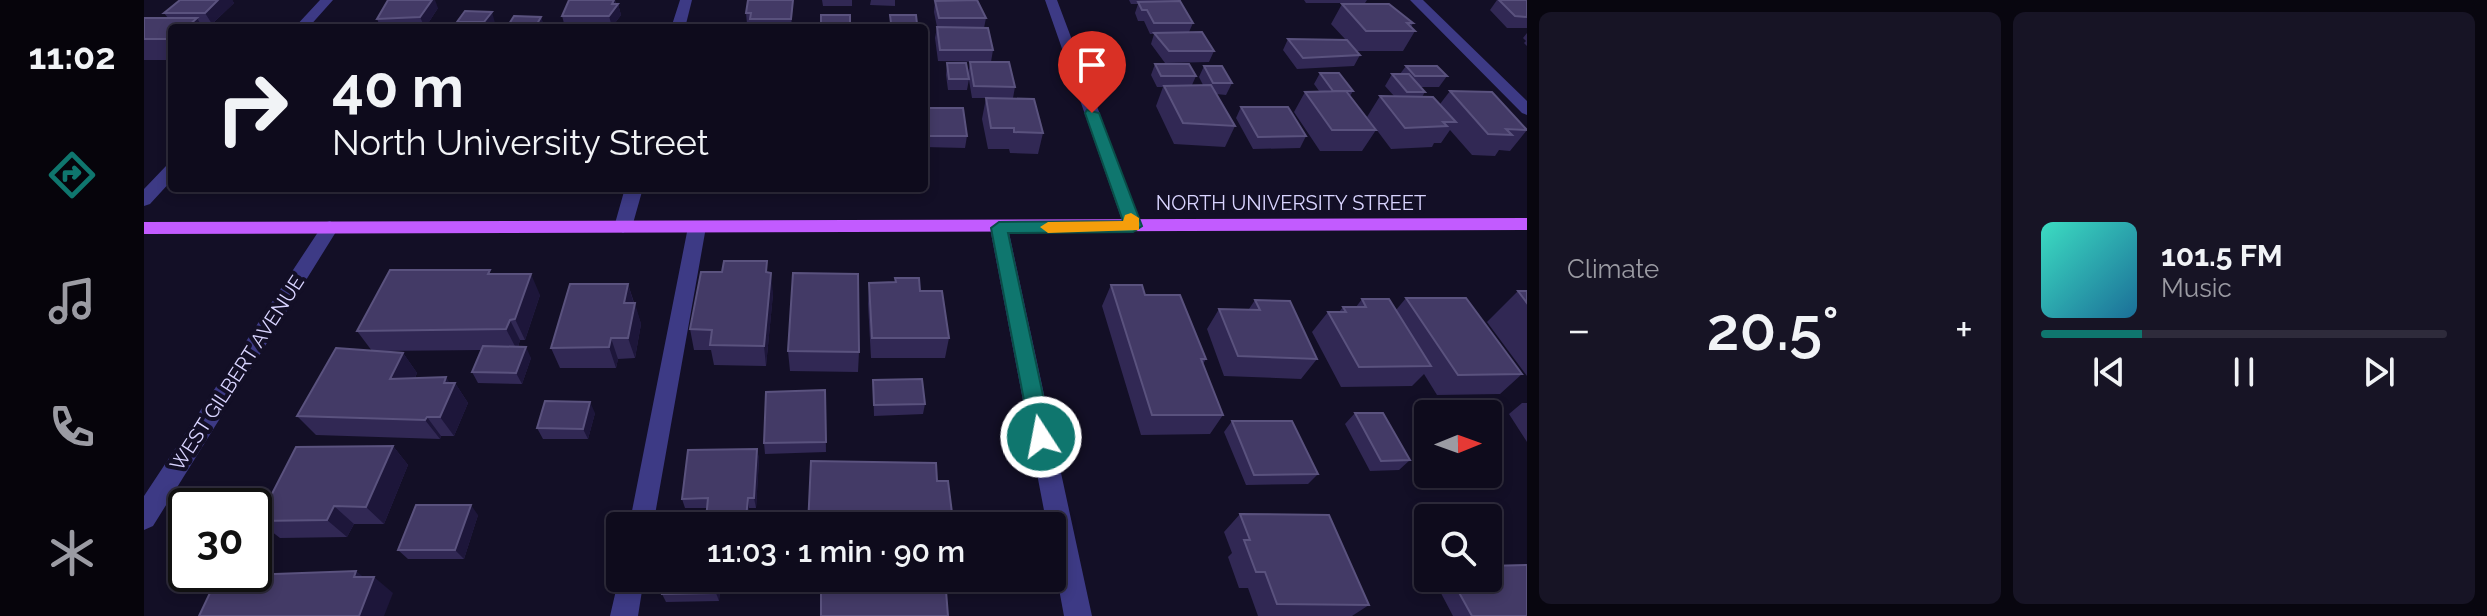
<!DOCTYPE html>
<meta charset="utf-8">
<style>
:root{--surface:#0e0b1c;--page:#171425;--text:#f1f3f6;--muted:#9b9ba3;--line:#2e2b3b;--accent:#0f766e}
body{margin:0;font-family:Raleway,sans-serif;background:var(--page);color:var(--text);height:100vh;display:flex;flex-direction:column;font-size:30px;white-space:nowrap}
*{box-sizing:border-box;margin:0}
p{font-size:26px;color:var(--muted)}
.icon{flex:none;width:44px;height:44px;fill:none;stroke:currentColor;stroke-width:2;stroke-linecap:round;stroke-linejoin:round}
.map{position:relative;flex:1;overflow:hidden}
.panel{display:flex;flex-direction:column;gap:12px;padding:12px;background:#08060f;width:960px}
.panel>*{flex:none}
.banner{position:absolute;left:24px;top:24px;width:760px;height:168px;border-radius:8px;box-shadow:0 4px 12px #0003,0 0 0 2px var(--line);background:#0e0b1c;color:var(--text);overflow:hidden}
.needle{width:52px;rotate:89deg}
.buttons{position:absolute;left:1270px;top:400px;display:grid;gap:16px}
.buttons a{display:grid;place-items:center;width:88px;height:88px;border-radius:8px;background:var(--surface);box-shadow:0 4px 12px #0003,0 0 0 2px var(--line);font-size:40px}
.speed{position:absolute;left:24px;top:488px;display:flex;gap:16px;font-size:40px;font-weight:700;text-align:center}
.speed>*{display:grid;place-content:center;width:104px;height:104px;border-radius:50%;background:var(--surface);box-shadow:0 4px 12px #0003,0 0 0 2px var(--line);line-height:1}
.speed .limit{border:4px solid #111;border-radius:12px;background:#fff;color:#111}
.pin{position:absolute;display:grid;place-items:center;width:68px;height:68px;color:#fff;margin:-82px -34px;border-radius:50% 50% 50% 0;rotate:-45deg;box-shadow:0 0 8px #0007}
.pin .icon{rotate:45deg}
.me{position:absolute;width:88px;margin:-44px;rotate:349deg;stroke-linejoin:round;filter:drop-shadow(0 0 6px #0008)}
.turn{display:flex;align-items:center;gap:28px;height:168px;padding:0 32px;font-size:36px}
.turn .icon{width:104px;height:104px;stroke-width:2.5}
.turn b{display:block;font-size:56px;line-height:68px}
.big{font-size:60px;font-weight:600;line-height:1.1}
.panel .tile{flex:1;display:flex;flex-direction:column;justify-content:center;gap:12px;min-width:0;padding:0 28px;border-radius:12px;background:var(--page)}
.song{display:flex;align-items:center;gap:24px}
.cover{width:96px;height:96px;border-radius:12px;background:linear-gradient(135deg,hsl(170 70% 55%),hsl(200 70% 35%))}
.played{height:8px;border-radius:4px;background:linear-gradient(90deg,var(--accent) 25%,var(--line) 25%)}
.keys{display:flex;justify-content:space-around;direction:ltr}
.heat{display:flex;justify-content:space-between;align-items:center;font-size:44px;direction:ltr}
.panel .tiles{flex:1;display:grid;gap:12px;grid-template-columns:repeat(2,1fr)}
.trip{position:absolute;left:462px;top:512px;width:460px;height:80px;border-radius:8px;background:var(--surface);box-shadow:0 4px 12px #0003,0 0 0 2px var(--line);font-weight:600;line-height:80px;text-align:center}
main{display:flex;flex:1;min-height:0}
.tab-bar{display:flex;flex-direction:column;width:144px;justify-content:space-around;align-items:center;background:#06040b;color:var(--muted)}
.tab-bar .icon{width:56px;height:56px}
.tab-bar .on{color:var(--accent)}
.tab-bar b{font-size:36px;color:var(--text)}
.map>svg:first-child{display:block}
.lines{fill:none;stroke-linecap:round;stroke-linejoin:round}
.minor{fill:#3d3a85;fill-rule:evenodd}
.major{fill:#c25bff;fill-rule:evenodd}
.wall{fill:#312854}
.shaded-wall{fill:#1d163a}
.building{fill:#433a66;stroke:#5a527e;stroke-width:2}
.route{fill:#0f766e;stroke:#0a4d48;stroke-width:2}
.slow{fill:#f59e0b}
.labels{text-anchor:middle;stroke-width:8;stroke-linejoin:round;paint-order:stroke}
.street-label{font-size:20px;fill:#d9d4ff;stroke:#130f26}
</style>
<main>
<nav class="tab-bar">
<b>11:02</b>
<svg class="icon on" aria-label="directions" viewBox="0 0 24 24"><path d="M12 3l9 9-9 9-9-9zM9 14v-3h6M13 9l2 2-2 2"/></svg>
<svg class="icon" aria-label="music" viewBox="0 0 24 24"><path d="M9 18V5l10-2v13"/><circle cx="6" cy="18" r="3"/><circle cx="16" cy="16" r="3"/></svg>
<svg class="icon" aria-label="phone" viewBox="0 0 24 24"><path d="M5 4h4l2 5-3 2q2 4 5 5l2-3 5 2v4C11 20 4 13 5 4z"/></svg>
<svg class="icon" aria-label="climate" viewBox="0 0 24 24"><path d="M12 3v18M4 7l16 10M4 17L20 7"/></svg>
</nav>
<div class="map">
<svg width="1383" height="616" viewBox="0 0 1383 616">
<rect width="100%" height="100%" fill="#130f26"/>
<g class="lines">
<path class="minor" d="M176,0H189L164,28H150Z
M536,0H548L541,28H527Z
M901,0H913L998,226L995,230H983L980,226Z
M1266,0H1279L1383,101V115L1378,113Z
M28,165V180L6,204L0,206V189L22,166Z
M481,188H499L488,227L479,233L470,227Z
M186,221L195,227L9,526L0,530V496L180,223Z
M553,221L562,227L509,526H485L544,227Z
M855,222L864,228L948,616H920L908,551V526H903L846,228Z
M476,573V578H500L494,616H466Z"/>
<path class="major" d="M1383,218V230L0,234V222Z"/>
</g>
<path class="wall" d="M36,0H88L90,3L68,24H57L59,28H28V60H0V18H24L20,13Z
M425,0H484H471L472,4H474L477,15L468,27H421L418,16Z
M649,0L647,28H599H607L606,24H603L602,13Z
M678,0H708V6H679Z
M727,0H751V6L726,5Z
M793,0H834L842,18L840,28L849,50L847,62L794,61L791,38L793,27L790,12L791,1H810Z
M985,0H1037V2L1049,23L1045,32L1070,51L1065,62L1021,63L1007,44L1010,34H1006L1000,21H994L991,13L994,4H987Z
M1160,0H1223L1221,3H1162Z
M1353,0H1383V28H1363L1346,10Z
M1198,4L1269,23L1267,27L1271,31L1259,51H1213L1216,55L1210,66L1153,69L1139,50L1144,39H1201L1187,24Z
M294,8L281,28H228H237L233,19Z
M677,15H706V28H677Z
M746,15L773,24L772,28H746Z
M397,17L400,28H366L365,24Z
M313,22L351,23L348,28H316Z
M1383,33V46L1380,43L1382,41L1379,38Z
M826,62L871,87L869,98L899,133L894,154L866,153L865,149H844L838,119L842,98H828L824,74Z
M803,63L825,79L823,90H804L802,75Z
M1011,64L1052,76L1048,85H1059L1055,77L1060,66L1088,83L1082,95L1072,94L1091,126L1081,147L1030,144L1012,106L1019,87H1013L1007,75Z
M1262,66L1303,76L1295,87H1276L1281,92L1278,97L1296,104L1306,91L1383,130L1366,151L1355,150L1351,156L1328,155L1306,130L1297,143H1290L1288,147L1247,149L1223,117L1236,96H1250L1241,86L1248,74H1256Z
M1176,73L1209,91L1206,96L1232,130L1218,151H1176L1150,112L1161,92L1175,91L1170,84Z
M1097,107L1162,136L1156,148L1109,149L1092,118Z
M780,108L823,136L821,148L780,147Z
M578,272H624L629,294L622,366L570,365L567,350H550L546,329Z
M348,274L396,295L381,340H376L374,347L387,358L378,384L334,383L328,372L337,350L232,351L259,353L273,373L271,378L311,383L324,403L310,436H297L296,439L172,435L153,416L228,351L213,331Z
M751,278L776,291L805,338L801,358H727L724,304L725,283L751,282Z
M484,284L497,324L491,358L474,359L472,368H416L407,348Z
M967,285L1001,295L1062,359L1059,364L1079,415L1066,434L997,435L958,306Z
M1374,291H1383V376L1343,322Z
M1262,298L1378,374L1356,394L1293,395L1280,374L1268,386L1197,387L1168,332L1184,312H1195L1199,307H1212L1218,299L1252,310Z
M1111,300L1173,359L1157,379L1080,376L1063,329L1075,309H1105Z
M644,351L715,352L714,372L646,371Z
M729,380L781,404L779,414L730,416Z
M681,390L682,452L621,454L620,443Z
M1378,403H1383V442L1365,414Z
M451,413L444,439H399L393,428Z
M1211,413L1266,460L1255,470L1226,471L1201,424Z
M1088,421L1174,474L1164,484L1102,485L1080,432Z
M249,446L264,465L240,524H210L203,537L136,538L114,521Z
M613,449L615,459L612,508H605L604,526H564L562,519L563,508H541L538,499Z
M793,481L808,513L804,526H664Z
M1096,514L1225,605L1208,616H1114L1104,588H1095L1084,557L1088,553L1080,532Z
M334,515L320,559H264L254,550Z
M520,578H577L575,601L522,602L518,594Z
M1289,578H1344L1383,616H1309Z"/>
<path class="shaded-wall" d="M74,0H88L90,3L68,24L61,13Z
M288,0H291L294,8L281,28L276,17Z
M470,0H471L472,6L474,4L477,15L468,27L465,16Z
M348,12L351,23L348,28H343L340,22Z
M397,17L401,28H394L393,24Z
M53,18L59,28H42Z
M627,273L629,294L622,366L620,346Z
M387,274L396,295L381,340L371,319Z
M484,284L490,304L480,303Z
M491,303L497,324L491,358L484,338Z
M366,320L376,340L373,350L362,329Z
M467,338L474,359L472,368L465,347Z
M382,347L387,358L378,384L372,373Z
M259,353L273,373L261,399L246,379Z
M302,377L309,388L311,383L324,403L310,436L296,417L300,383Z
M446,402L451,413L444,439L439,429Z
M283,417L297,436L296,439L281,420Z
M249,446L264,465L240,524L222,507Z
M613,449L615,459L612,508L610,498Z
M604,498L605,508L604,526L602,518Z
M327,505L334,515L320,559L311,550Z
M190,506L210,524L203,537L183,520Z
M212,571L228,584L230,577L249,593L240,616H215L210,577Z
M574,578H577L575,601L572,593Z"/>
<path class="building" d="M36,0H74L61,13H20Z
M244,0H288L276,17L233,19Z
M425,0H470L468,4H474L465,16H418Z
M604,0H649L647,19H606L607,13H602Z
M833,0L842,18H795L791,1Z
M1355,0H1383V17L1371,16Z
M1036,1L1049,23H1010L1003,10H998L994,2Z
M1198,4H1245L1269,23H1263L1271,31H1222Z
M321,11L348,12L340,22H313Z
M677,15H706V23H677Z
M746,15H772L773,24L747,23Z
M370,16L397,17L393,24H365Z
M0,18H53L42,28H28V39H0Z
M793,27L844,28L849,50H796Z
M1058,32L1070,51H1025L1010,33Z
M1144,39L1203,40L1216,55L1159,58Z
M826,62H865L871,87L830,86Z
M803,63H822L825,79H805Z
M1011,64H1045L1052,76H1017Z
M1060,66H1078L1088,83H1069Z
M1262,66H1293L1303,76H1271Z
M1176,73H1195L1209,91H1189Z
M1248,74H1265L1281,92H1263Z
M1067,85L1091,126L1039,123L1020,86Z
M1202,91L1232,130H1188L1161,92Z
M1306,91L1348,92L1383,130L1362,129L1368,135L1344,134Z
M1236,96L1289,97L1312,122H1299L1303,126L1261,128Z
M842,98L890,99L899,133L870,132V128H847Z
M1097,107H1144L1162,136L1114,137Z
M780,108H819L823,136H780Z
M580,261H623L622,272L627,273L620,346L566,345L568,330L546,329L557,272H578Z
M246,270H346L344,274H387L371,319L366,320L362,329L213,331Z
M649,273L714,274L715,352L644,351Z
M751,278H775L776,291H798L805,338H728L725,283L752,282Z
M426,284H484L480,303H491L484,338H467L465,347L407,348Z
M967,285H998L1001,295H1036L1062,359H1057L1079,415H1008Z
M1374,291H1383V303Z
M1262,298H1322L1378,374L1314,375Z
M1218,299H1245L1287,366L1215,367L1184,312H1202L1199,307H1222Z
M1111,300L1146,301L1173,359L1094,356L1075,309L1116,310Z
M339,346L382,347L372,373L328,372Z
M192,348L259,353L246,379L302,377L300,383H311L296,417H283L281,420L153,416Z
M778,379L781,404L730,405L729,380Z
M681,390L682,442L620,443L622,392Z
M401,401L446,402L439,429L393,428Z
M1211,413H1239L1266,460L1237,461Z
M1088,421H1148L1174,474L1110,475Z
M249,446L222,507L190,506L183,520L114,521L152,447Z
M613,449L610,498H604L602,518L562,519L564,498L538,499L544,450Z
M667,461L792,463L793,481H804L808,513H794L796,526H664Z
M272,505H327L311,550H254Z
M1096,514L1185,515L1225,605L1133,604L1121,572H1112L1100,540H1106Z
M1383,565V616H1328L1307,578H1344V566Z
M212,571L210,577H230L215,616H55L74,576Z
M520,578H574L572,593L518,594Z
M677,578H801L804,616H677Z"/>
<path class="route" d="M943,110L955,113L998,226L989,232L864,233L908,437L905,443H890L887,437L847,228L855,222L979,221L941,113Z"/>
<path class="slow" d="M987,213L995,218V230L904,233L896,227L904,222L979,221L981,215Z"/>
<g class="labels">
<g class="street-label">
<text x="1147" y="210">NORTH UNIVERSITY STREET</text>
<text transform="translate(93 373) rotate(-57)" y="7">WEST GILBERT AVENUE</text>
</g>
</g>
</svg>
<div class="buttons">
<a><svg class="needle" viewBox="-14 -14 28 28"><path d="M0-13l5 13h-10z" fill="#e53935"/><path d="M0 13l5-13h-10z" fill="#9b9ba3"/></svg></a>
<a><svg class="icon" aria-label="search" viewBox="0 0 24 24"><circle cx="10" cy="10" r="6"/><path d="M15 15l6 6"/></svg></a>
</div>
<div class="speed"><div class="limit">30</div></div>
<div class="pin" style="left:948px;top:113px;background:#d93025"><svg class="icon" aria-label="arrive" viewBox="0 0 24 24"><path d="M6 21V4h12l-3 4 3 4H6"/></svg></div>
<svg class="me" style="left:897px;top:437px" viewBox="-20 -20 40 40"><circle r="17" fill="#0f766e" stroke="#fff" stroke-width="3"/><path d="M0-11L8 9 0 5-8 9z" fill="#fff"/></svg>
<div class="trip">11:03 · 1 min · 90 m</div>
<div class="banner">
<div class="turn"><svg class="icon" aria-label="right" viewBox="0 0 24 24"><path d="M7 20v-9h11M14 6l5 5-5 5"/></svg><div><b>40 m</b>North University Street</div></div>
</div>
</div>
<section class="panel">
<div class="tiles">
<div class="tile"><p>Climate</p>
<div class="heat"><a>−</a><b class="big">20.5°</b><a>+</a></div>
</div>
<div class="tile">
<div class="song"><i class="cover"></i><div><b>101.5 FM</b><p>Music</p></div></div>
<div class="played"></div>
<div class="keys"><svg class="icon" aria-label="previous" viewBox="0 0 24 24"><path d="M18 5L8 12l10 7zM5 5v14"/></svg><svg class="icon" aria-label="pause" viewBox="0 0 24 24"><path d="M8 5v14M16 5v14"/></svg><svg class="icon" aria-label="next" viewBox="0 0 24 24"><path d="M6 5l10 7-10 7zM19 5v14"/></svg></div>
</div>
</div>
</section>
</main>
